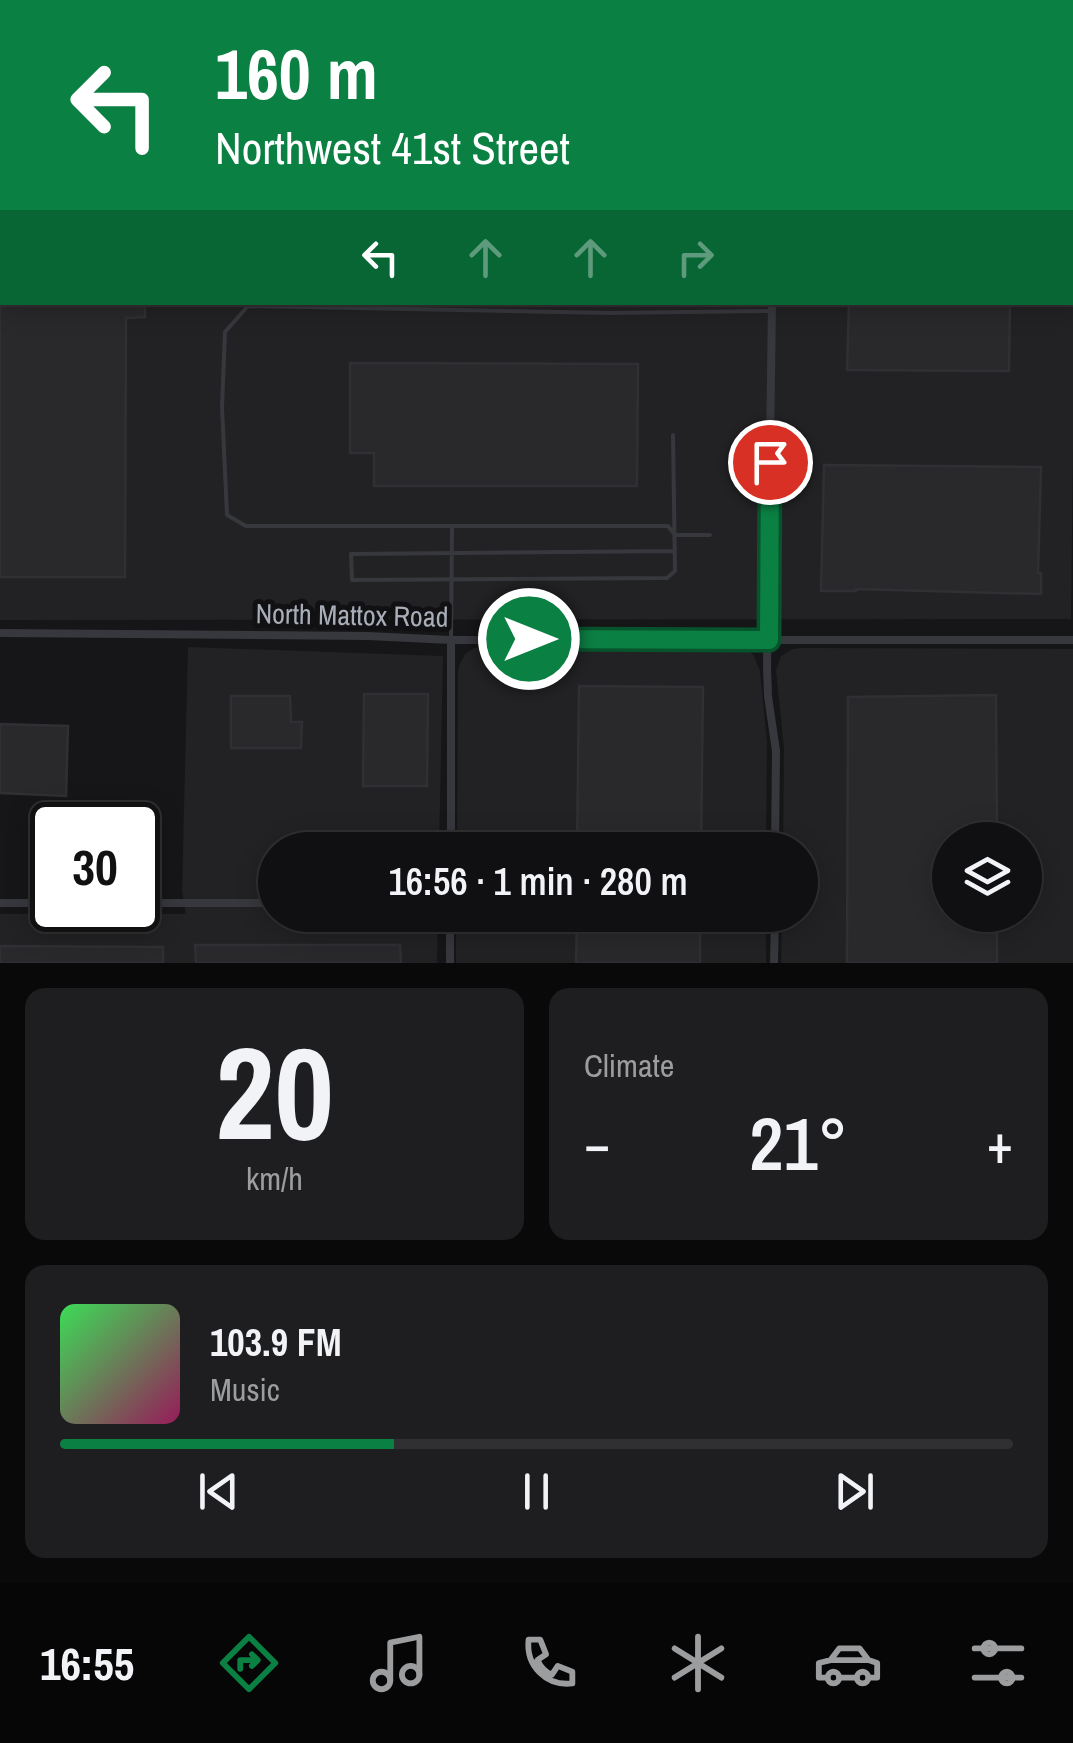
<!DOCTYPE html>
<meta charset="utf-8">
<style>
:root{--surface:#101012;--page:#1e1e20;--text:#f1f3f6;--muted:#9c9d9f;--line:#303032;--accent:#0b8043}
body{margin:0;font-family:"Archivo Narrow",sans-serif;background:var(--page);color:var(--text);height:100vh;display:flex;flex-direction:column;font-size:38px;white-space:nowrap}
*{box-sizing:border-box;margin:0}
p{font-size:32px;color:var(--muted)}
.icon{flex:none;width:55px;height:55px;fill:none;stroke:currentColor;stroke-width:2;stroke-linecap:round;stroke-linejoin:round}
.map{position:relative;height:963px;overflow:hidden}
.sheet{display:flex;flex-direction:column;gap:25px;padding:25px;background:#09090a;flex:1}
.sheet>*{flex:none}
.guide{position:absolute;left:0px;top:0px;width:1075px;height:305px;box-shadow:0 5px 25px #0003,0 0 0 2px var(--line);background:#0b8043;color:#fff;overflow:hidden}
.controls{position:absolute;left:932px;top:822px;display:grid;gap:20px}
.controls a{display:grid;place-items:center;width:110px;height:110px;border-radius:50%;background:var(--surface);box-shadow:0 5px 25px #0003,0 0 0 2px var(--line);font-size:50px}
.speed{position:absolute;left:30px;top:802px;display:flex;gap:20px;font-size:50px;font-weight:700;text-align:center}
.speed>*{display:grid;place-content:center;width:130px;height:130px;border-radius:50%;background:var(--surface);box-shadow:0 5px 25px #0003,0 0 0 2px var(--line);line-height:1}
.speed .limit{border:5px solid #111;border-radius:15px;background:#fff;color:#111}
.pin{position:absolute;display:grid;place-items:center;width:85px;height:85px;color:#fff;margin:-42px;border:5px solid #fff;border-radius:50%;box-shadow:0 2px 10px #0007}
.me{position:absolute;width:110px;margin:-55px;rotate:90deg;stroke-linejoin:round;filter:drop-shadow(0 0 8px #0008)}
.turn{display:flex;align-items:center;gap:35px;height:210px;padding:0 50px;font-size:45px}
.turn .icon{width:130px;height:130px;stroke-width:2.5}
.turn b{display:block;font-size:70px;line-height:85px}
.lanes{display:flex;align-items:center;height:95px;padding:0 50px;background:#0003;justify-content:center;gap:50px;direction:ltr}
.lanes .off{opacity:.35}
.big{font-size:75px;font-weight:600;line-height:1.1}
.sheet .tile{flex:1;display:flex;flex-direction:column;justify-content:center;gap:15px;min-width:0;padding:0 35px;border-radius:20px;background:var(--page)}
.sheet .dial{align-items:center;gap:0}
.dial b{font-size:130px;line-height:1}
.song{display:flex;align-items:center;gap:30px}
.cover{width:120px;height:120px;border-radius:15px;background:linear-gradient(135deg,hsl(130 70% 55%),hsl(330 70% 35%))}
.played{height:10px;border-radius:5px;background:linear-gradient(90deg,var(--accent) 35%,var(--line) 35%)}
.keys{display:flex;justify-content:space-around;direction:ltr}
.heat{display:flex;justify-content:space-between;align-items:center;font-size:55px;direction:ltr}
.sheet .tiles{flex:1;display:grid;gap:25px;grid-template-columns:1fr 1fr}
.tile:last-child{grid-column:span 2}
.trip{position:absolute;left:258px;top:832px;width:560px;height:100px;border-radius:50px;background:var(--surface);box-shadow:0 5px 25px #0003,0 0 0 2px var(--line);font-weight:600;line-height:100px;text-align:center}
.tab-bar{display:flex;height:160px;justify-content:space-around;align-items:center;background:#060607;color:var(--muted)}
.tab-bar .icon{width:70px;height:70px}
.tab-bar .active{color:var(--accent)}
.tab-bar b{font-size:45px;color:var(--text)}
.map>svg:first-child{display:block}
.built{fill:#222225;fill-rule:evenodd}
.building{fill:#29292c;stroke:#303034;stroke-width:2.5}
.lines{fill:none;stroke-linecap:round;stroke-linejoin:round}
.lane{stroke:#37383d;stroke-width:4}
.street{stroke:#37383d;stroke-width:8}
.rail{stroke:#4a4c52;stroke-width:2.5;stroke-dasharray:12 10;stroke-linecap:butt}
.route-casing{stroke:#07532c;stroke-width:25}
.route{stroke:#0b8043;stroke-width:18}
.labels{text-anchor:middle;stroke-width:10;stroke-linejoin:round;paint-order:stroke}
.street-label{font-size:28px;fill:#a8adb8;stroke:#111113}
</style>
<div class="map">
<svg width="1073" height="963" viewBox="0 0 1073 963">
<rect width="100%" height="100%" fill="#161618"/>
<path class="built" d="M98,0H1073V449L1071,619L0,620V200L2,195V302H1072V2H97Z
M487,646L738,648L750,652L754,656L760,671L767,742L766,850H457L458,671L460,663L466,653L475,648Z
M188,647L443,656L439,850H275V915H438L437,963H0V914H186L182,891Z
M801,648L1073,649V963H781L782,915H800V850H783L784,748L776,670L781,656L793,649ZM950,840H1025V915H950Z
M456,915H766V963H456Z"/>
<path class="building" d="M0,302H145V317L126,318L125,577H0Z
M849,302H1010L1009,371L847,370Z
M350,363L638,364L637,486H374V453H350Z
M824,465L1041,467L1038,573H1041V594L856,589V591H821Z
M579,686L703,687L701,850H577Z
M364,694H428L427,786H363Z
M996,695L997,840H950V915H997V963H847L848,697Z
M231,696H290L291,722H302L301,748H231Z
M0,724L68,726L66,796L0,793Z
M577,915H700V963H576Z
M195,945H400L401,963H196Z
M0,946L163,947V963H0Z"/>
<g class="lines">
<path class="lane" d="M318,0L319,2
M383,2V0
M673,435L675,571L667,578L352,580L351,554L674,551
M710,535H675L668,526H246L227,515L222,407L225,332L248,306L610,313L769,311
M451,640L452,526"/>
<path class="street" d="M852,2L853,0
M772,302L767,667L768,696L776,751L775,850
M0,633L368,636L451,640H1073
M451,850V640
M0,903H52
M138,903H275
M450,963V915
M774,963L775,915"/>
<path class="rail" d="M50,2L51,0
M0,128L2,122"/>
</g>
<g class="lines">
<defs>
<path id="route" d="M529,639L769,640L770,462"/>
</defs>
<use href="#route" class="route-casing"/>
<use href="#route" class="route"/>
</g>
<g class="labels">
<g class="street-label">
<text transform="translate(352 615) rotate(1)" y="10">North Mattox Road</text>
</g>
</g>
</svg>
<div class="controls">
<a><svg class="icon" aria-label="layers" viewBox="0 0 24 24"><path d="M12 4l9 5-9 5-9-5zM3 14l9 5 9-5"/></svg></a>
</div>
<div class="speed"><div class="limit">30</div></div>
<div class="pin" style="left:770px;top:462px;background:#d93025"><svg class="icon" aria-label="arrive" viewBox="0 0 24 24"><path d="M6 21V4h12l-3 4 3 4H6"/></svg></div>
<svg class="me" style="left:529px;top:639px" viewBox="-20 -20 40 40"><circle r="17" fill="#0b8043" stroke="#fff" stroke-width="3"/><path d="M0-11L8 9 0 5-8 9z" fill="#fff"/></svg>
<div class="trip">16:56 · 1 min · 280 m</div>
<div class="guide">
<div class="turn"><svg class="icon" aria-label="left" viewBox="0 0 24 24"><path d="M17 20v-9H6M10 6l-5 5 5 5"/></svg><div><b>160 m</b>Northwest 41st Street</div></div>
<div class="lanes"><svg class="icon" aria-label="left" viewBox="0 0 24 24"><path d="M17 20v-9H6M10 6l-5 5 5 5"/></svg><svg class="icon off" aria-label="ahead" viewBox="0 0 24 24"><path d="M12 20V5M6 11l6-6 6 6"/></svg><svg class="icon off" aria-label="ahead" viewBox="0 0 24 24"><path d="M12 20V5M6 11l6-6 6 6"/></svg><svg class="icon off" aria-label="right" viewBox="0 0 24 24"><path d="M7 20v-9h11M14 6l5 5-5 5"/></svg></div>
</div>
</div>
<section class="sheet">
<div class="tiles">
<div class="tile dial"><b>20</b><p>km/h</p></div>
<div class="tile"><p>Climate</p>
<div class="heat"><a>−</a><b class="big">21°</b><a>+</a></div>
</div>
<div class="tile">
<div class="song"><i class="cover"></i><div><b>103.9 FM</b><p>Music</p></div></div>
<div class="played"></div>
<div class="keys"><svg class="icon" aria-label="previous" viewBox="0 0 24 24"><path d="M18 5L8 12l10 7zM5 5v14"/></svg><svg class="icon" aria-label="pause" viewBox="0 0 24 24"><path d="M8 5v14M16 5v14"/></svg><svg class="icon" aria-label="next" viewBox="0 0 24 24"><path d="M6 5l10 7-10 7zM19 5v14"/></svg></div>
</div>
</div>
</section>
<nav class="tab-bar">
<b>16:55</b>
<svg class="icon active" aria-label="directions" viewBox="0 0 24 24"><path d="M12 3l9 9-9 9-9-9zM9 14v-3h6M13 9l2 2-2 2"/></svg>
<svg class="icon" aria-label="music" viewBox="0 0 24 24"><path d="M9 18V5l10-2v13"/><circle cx="6" cy="18" r="3"/><circle cx="16" cy="16" r="3"/></svg>
<svg class="icon" aria-label="phone" viewBox="0 0 24 24"><path d="M5 4h4l2 5-3 2q2 4 5 5l2-3 5 2v4C11 20 4 13 5 4z"/></svg>
<svg class="icon" aria-label="climate" viewBox="0 0 24 24"><path d="M12 3v18M4 7l16 10M4 17L20 7"/></svg>
<svg class="icon" aria-label="car" viewBox="0 0 24 24"><path d="M5 17H2v-5l4-1 3-4h7l3 4 3 1v5h-3M9 17h6M6 11h13"/><circle cx="7" cy="17" r="2"/><circle cx="17" cy="17" r="2"/></svg>
<svg class="icon" aria-label="filters" viewBox="0 0 24 24"><path d="M4 7h16M4 17h16"/><circle cx="9" cy="7" r="2"/><circle cx="15" cy="17" r="2"/></svg>
</nav>
